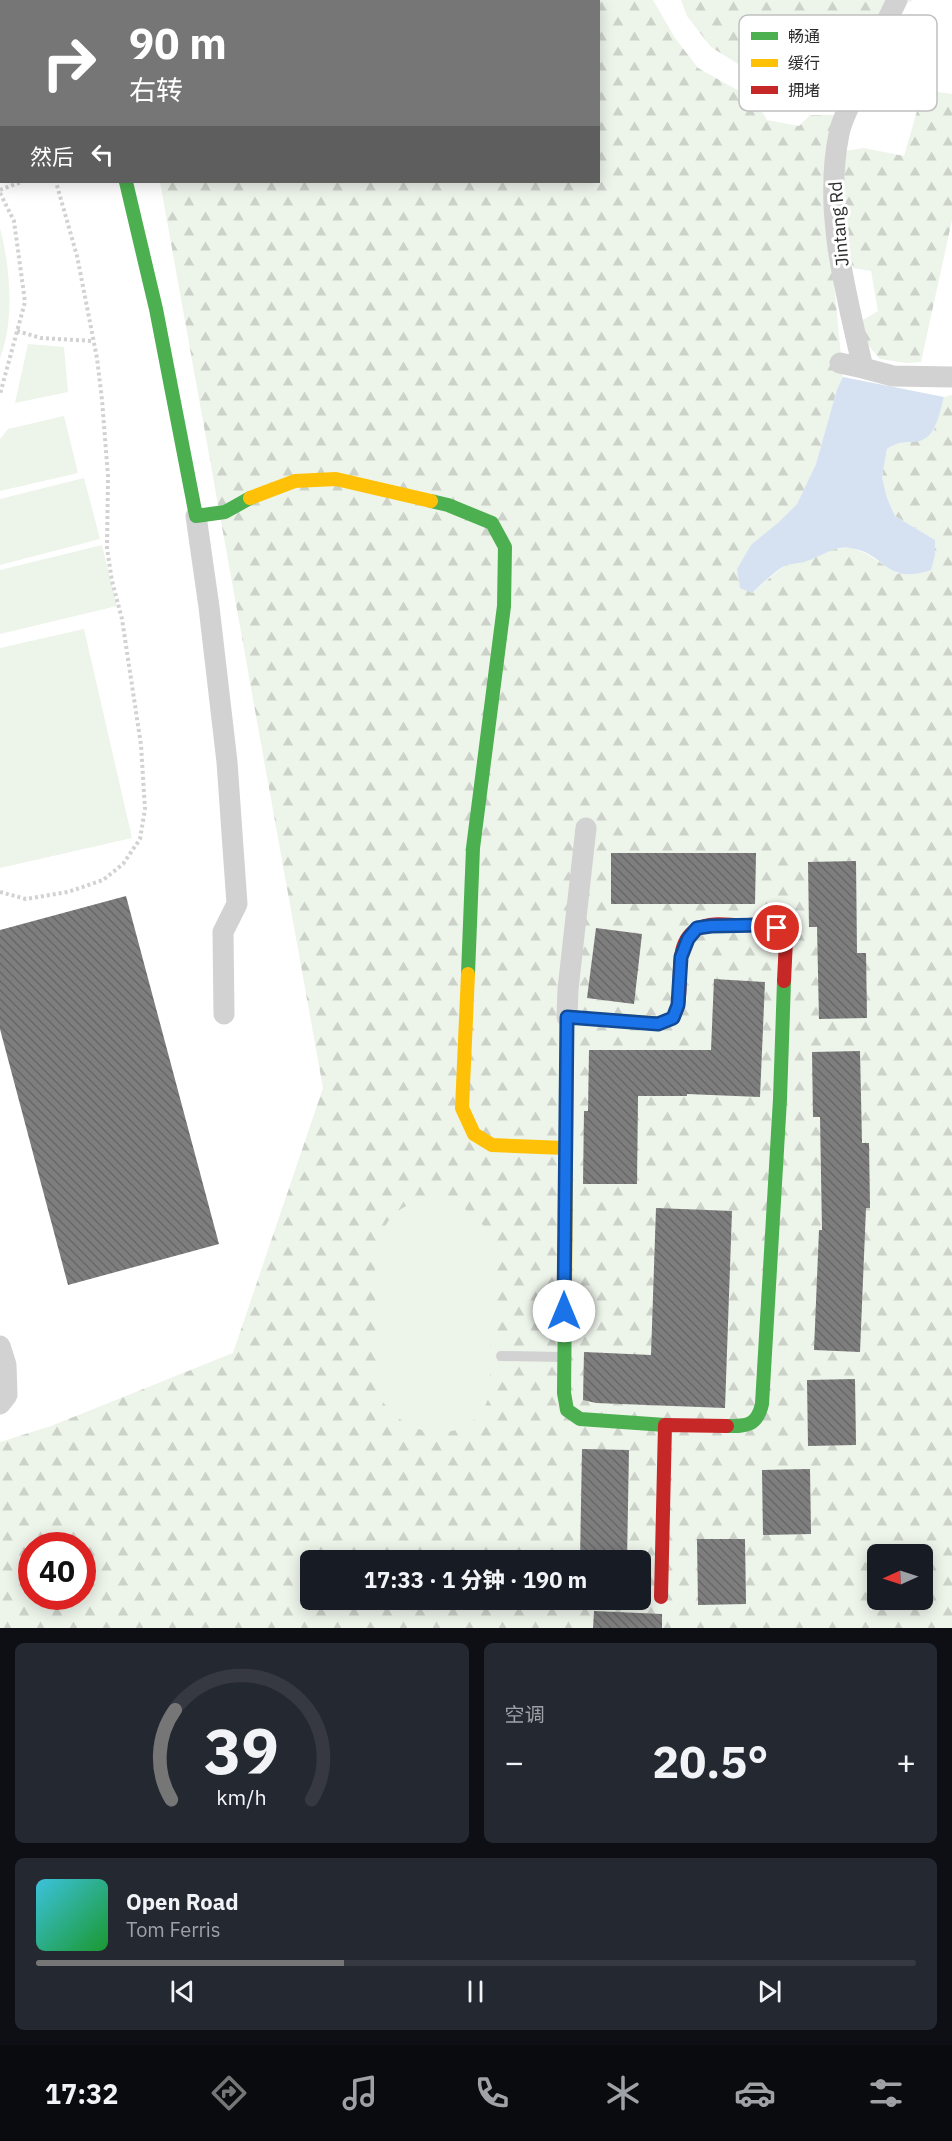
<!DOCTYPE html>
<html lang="zh">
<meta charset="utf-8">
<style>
:root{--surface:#171b24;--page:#242831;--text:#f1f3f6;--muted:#9ea1a6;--line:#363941;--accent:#767676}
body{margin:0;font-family:"IBM Plex Sans","Noto Sans SC",sans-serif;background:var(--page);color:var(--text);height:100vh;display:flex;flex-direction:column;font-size:22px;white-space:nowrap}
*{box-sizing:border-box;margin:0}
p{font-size:20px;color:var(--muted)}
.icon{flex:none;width:33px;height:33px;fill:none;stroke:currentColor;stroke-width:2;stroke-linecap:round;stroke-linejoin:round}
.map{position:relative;height:1628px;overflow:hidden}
.details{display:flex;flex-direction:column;gap:15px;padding:15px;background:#0d0f14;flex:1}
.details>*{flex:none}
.hud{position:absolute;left:0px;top:0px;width:600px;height:183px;box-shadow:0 3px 15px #0003;background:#767676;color:#fff;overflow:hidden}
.needle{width:39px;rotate:267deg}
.fabs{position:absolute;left:867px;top:1544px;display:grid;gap:12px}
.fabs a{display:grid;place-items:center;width:66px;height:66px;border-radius:9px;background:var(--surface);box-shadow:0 3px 15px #0003;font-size:30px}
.speed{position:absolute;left:18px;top:1532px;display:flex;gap:12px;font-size:30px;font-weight:700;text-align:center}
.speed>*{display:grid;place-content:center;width:78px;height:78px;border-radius:50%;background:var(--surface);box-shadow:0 3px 15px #0003;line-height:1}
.speed .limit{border:9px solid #d22;background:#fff;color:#111}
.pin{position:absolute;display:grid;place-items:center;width:51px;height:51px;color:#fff;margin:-26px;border:3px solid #fff;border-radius:50%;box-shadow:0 2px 6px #0007}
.me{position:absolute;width:66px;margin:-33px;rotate:0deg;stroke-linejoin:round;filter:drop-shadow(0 0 4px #0008)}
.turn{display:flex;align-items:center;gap:21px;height:126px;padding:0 30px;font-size:27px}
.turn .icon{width:78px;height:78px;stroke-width:2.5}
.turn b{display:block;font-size:42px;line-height:51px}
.then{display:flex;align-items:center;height:57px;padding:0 30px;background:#0003;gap:12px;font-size:22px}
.big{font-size:45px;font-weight:800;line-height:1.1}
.details .tile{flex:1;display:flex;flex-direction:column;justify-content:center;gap:9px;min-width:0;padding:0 21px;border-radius:9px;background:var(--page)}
.details .dial{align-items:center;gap:0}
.dial svg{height:156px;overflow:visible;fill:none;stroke:var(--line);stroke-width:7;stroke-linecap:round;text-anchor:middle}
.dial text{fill:var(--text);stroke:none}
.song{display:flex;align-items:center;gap:18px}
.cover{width:72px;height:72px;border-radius:9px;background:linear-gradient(135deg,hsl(190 70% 55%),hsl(130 70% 35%))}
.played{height:6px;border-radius:3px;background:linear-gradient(90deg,var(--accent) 35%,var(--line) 35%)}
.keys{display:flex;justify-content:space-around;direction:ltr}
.heat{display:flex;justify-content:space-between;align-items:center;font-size:33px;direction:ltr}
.details .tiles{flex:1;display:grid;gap:15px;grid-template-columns:1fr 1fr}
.tile:last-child{grid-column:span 2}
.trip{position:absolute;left:300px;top:1550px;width:351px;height:60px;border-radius:9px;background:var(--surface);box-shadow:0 3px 15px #0003;font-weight:800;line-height:60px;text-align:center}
.tab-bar{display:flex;height:96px;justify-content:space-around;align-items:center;background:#090b0e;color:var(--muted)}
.tab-bar .icon{width:42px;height:42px}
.tab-bar .selected{color:var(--accent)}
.tab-bar b{font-size:27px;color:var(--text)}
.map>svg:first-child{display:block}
.forest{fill:url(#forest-firs);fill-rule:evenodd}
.pitch{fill:#edf4ea}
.water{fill:#d6e2f1}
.building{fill:url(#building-back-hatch)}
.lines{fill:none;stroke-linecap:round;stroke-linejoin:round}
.path{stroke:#d2d2d2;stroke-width:4;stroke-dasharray:3 3;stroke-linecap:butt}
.lane{stroke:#d2d2d2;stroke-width:10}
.street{stroke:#d2d2d2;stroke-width:21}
.fast{stroke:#4caf50;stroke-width:14}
.slow{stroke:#ffc107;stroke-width:14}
.jam{stroke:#c62828;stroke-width:14}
.route-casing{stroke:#114b97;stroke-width:15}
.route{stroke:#1a73e8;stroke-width:10}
.labels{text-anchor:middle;stroke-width:6;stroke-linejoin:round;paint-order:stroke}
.street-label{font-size:18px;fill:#2d2d2d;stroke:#fff}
.key{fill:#fff;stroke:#c0c0c0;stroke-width:1.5}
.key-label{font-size:16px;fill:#2d2d2d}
</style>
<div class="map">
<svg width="952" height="1628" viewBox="0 0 952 1628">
<defs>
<pattern id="forest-firs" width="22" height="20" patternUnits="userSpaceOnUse" patternTransform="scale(1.5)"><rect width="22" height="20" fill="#edf4ea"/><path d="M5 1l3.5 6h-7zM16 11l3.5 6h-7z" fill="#ccd2c9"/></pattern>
<pattern id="building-back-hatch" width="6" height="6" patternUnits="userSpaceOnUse" patternTransform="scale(1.5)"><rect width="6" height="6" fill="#7e7e7e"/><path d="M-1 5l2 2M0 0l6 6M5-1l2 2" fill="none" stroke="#686868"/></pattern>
</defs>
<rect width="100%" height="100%" fill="#fff"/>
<path class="forest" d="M277,0H653L675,38L698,68L755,100L767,120L799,126L810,115H836L823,182L825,230L834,283L843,377L837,389L816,464L797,504L780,522L752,593L785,565L807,561L829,550L850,547L867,554L898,574L935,540L895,516L887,498L882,477L887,449L898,442L910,441L934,430L944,397L952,395V1628H0V1442L51,1426L233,1353L323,1088L160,182H598V2L276,1ZM32,1545H82V1596H32ZM878,1554H922V1599H878ZM310,1560H640V1599H310Z
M681,0H913L876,20L846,95L825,78L811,62L786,52L770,69H746L711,47L687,16Z
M923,90L952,94V220L921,362L906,363L880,359L864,340L863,320L878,311L871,271L853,268L844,233L840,183L845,151L864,148L904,156Z"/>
<path class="pitch" d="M0,228C10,267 15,320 0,358Z
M28,344L64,347L68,392L15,403Z
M64,416L78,473L0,491V439L8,429Z
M84,478L100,539L0,565V499Z
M102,545L117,606L0,634V570Z
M84,629L132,838L0,868V648Z
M438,1198C464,1206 484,1217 492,1244L490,1395C487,1401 484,1410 479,1415C451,1445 406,1434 383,1402C379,1396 378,1387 376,1380L375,1249C387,1214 401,1202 438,1198Z"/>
<path class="water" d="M843,377L944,397C940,410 937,433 924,439C911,446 904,437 887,449L882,477L887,498L895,516L935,540V555L931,570C884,586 887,553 850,548C834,545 821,557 807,561C800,564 791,563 784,566C773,573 762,584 752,593L740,588L737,569L751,545L779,522L797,504L816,464L837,389Z"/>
<path class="building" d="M611,853H756L755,904H611Z
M856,861L857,953H866L867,1018L819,1019L817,927H809L808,862Z
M126,896L219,1244L68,1285L0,1029V930Z
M596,928L642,934L634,1004L587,998Z
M714,979L765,982L760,1097L687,1094V1096H638L637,1184H583L584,1111H588L589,1050H711Z
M860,1051L862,1143H869L870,1208H866L860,1352L814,1350L819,1230H822L820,1117H813L812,1052Z
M656,1208L732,1211L725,1408L596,1403L583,1400L584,1352L651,1355Z
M855,1379L856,1445L808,1446L807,1380Z
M582,1449L629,1450L627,1560H580Z
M810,1469L811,1534L763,1535L762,1470Z
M697,1539H745L746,1604L698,1605Z
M594,1611L662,1614V1628H593Z"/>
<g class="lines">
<path class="path" d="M6,0V2
M0,190L21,182
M0,193L14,221L25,302L0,394
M17,331L41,338L93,341
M0,892L26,899L68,892L103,880L123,864L140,839L145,809L141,745L122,619L112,581L107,548L108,476L102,400L97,358L77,256L56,182"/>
<path class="lane" d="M501,1356L561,1357"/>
<path class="street" d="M897,0C881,33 865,66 852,100C847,111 841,122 839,134C823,212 846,292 863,368L893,376L952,377
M139,2L141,0
M840,363L863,368
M196,516L209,607L227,762L237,904L223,932L224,1014
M567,1017L568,989L586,828
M0,1346L6,1365L7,1395L0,1404"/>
<path class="fast" d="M126,182L156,309L196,516L225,512L250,498
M431,501L448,505L492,523L505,547L504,606L473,848L468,974
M565,1297L564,1393L567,1410L580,1419L665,1425
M727,1426C747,1426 757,1426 762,1404L780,1099L784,981"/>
<path class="slow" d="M250,498L295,481L336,479L431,501
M468,974L462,1108L474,1134L492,1145L565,1148
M565,1297L567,1017L651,1023"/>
<path class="jam" d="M651,1023L658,1024L673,1018C675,1014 677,1009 678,1005C683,982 672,941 699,928C711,922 728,925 741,925C762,925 771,922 786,940L784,981
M661,1597L665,1425L727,1426"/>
</g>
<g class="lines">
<defs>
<path id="route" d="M564,1311L567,1017L658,1024L673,1018L678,1005L681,957L688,939L697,928L711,926L766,925L777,928"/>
</defs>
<use href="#route" class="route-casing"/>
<use href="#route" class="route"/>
</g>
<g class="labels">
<g class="street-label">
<text transform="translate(839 224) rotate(-95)" y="6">Jintang Rd</text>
</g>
</g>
<rect x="739" y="15" width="198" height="96" rx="9" class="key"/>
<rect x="751" y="32" width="27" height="8" fill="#4caf50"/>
<rect x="751" y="59" width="27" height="8" fill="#ffc107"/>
<rect x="751" y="86" width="27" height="8" fill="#c62828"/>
<g class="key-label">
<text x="788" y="42">畅通</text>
<text x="788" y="69">缓行</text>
<text x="788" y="96">拥堵</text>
</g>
</svg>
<div class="fabs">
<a><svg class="needle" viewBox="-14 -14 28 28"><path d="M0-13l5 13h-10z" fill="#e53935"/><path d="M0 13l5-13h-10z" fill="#9ea1a6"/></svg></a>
</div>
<div class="speed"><div class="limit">40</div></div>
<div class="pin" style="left:777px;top:928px;background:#d93025"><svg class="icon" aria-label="arrive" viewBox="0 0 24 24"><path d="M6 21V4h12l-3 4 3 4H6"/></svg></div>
<svg class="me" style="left:564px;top:1311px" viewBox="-20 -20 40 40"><circle r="19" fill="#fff"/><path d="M0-13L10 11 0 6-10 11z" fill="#1a73e8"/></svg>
<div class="trip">17:33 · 1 分钟 · 190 m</div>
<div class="hud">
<div class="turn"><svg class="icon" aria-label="right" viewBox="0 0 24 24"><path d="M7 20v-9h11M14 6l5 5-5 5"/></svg><div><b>90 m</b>右转</div></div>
<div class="then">然后<svg class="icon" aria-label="left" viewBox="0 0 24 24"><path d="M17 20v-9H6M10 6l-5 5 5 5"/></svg></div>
</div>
</div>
<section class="details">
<div class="tiles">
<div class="tile dial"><svg viewBox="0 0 100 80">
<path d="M14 69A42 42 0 1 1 86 69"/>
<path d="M14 69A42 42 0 0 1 16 23" stroke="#767676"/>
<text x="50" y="56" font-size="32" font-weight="700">39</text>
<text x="50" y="72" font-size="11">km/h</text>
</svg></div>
<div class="tile"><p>空调</p>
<div class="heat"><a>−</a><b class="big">20.5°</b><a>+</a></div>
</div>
<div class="tile">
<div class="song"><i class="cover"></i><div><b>Open Road</b><p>Tom Ferris</p></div></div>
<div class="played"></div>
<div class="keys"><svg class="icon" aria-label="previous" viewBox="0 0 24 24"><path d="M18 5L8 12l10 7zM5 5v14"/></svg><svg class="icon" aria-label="pause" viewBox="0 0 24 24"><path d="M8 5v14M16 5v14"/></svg><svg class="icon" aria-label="next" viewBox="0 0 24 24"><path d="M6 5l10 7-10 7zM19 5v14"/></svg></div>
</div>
</div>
</section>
<nav class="tab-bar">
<b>17:32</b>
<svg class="icon selected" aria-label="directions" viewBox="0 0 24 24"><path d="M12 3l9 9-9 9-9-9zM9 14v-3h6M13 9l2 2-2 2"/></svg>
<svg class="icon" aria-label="music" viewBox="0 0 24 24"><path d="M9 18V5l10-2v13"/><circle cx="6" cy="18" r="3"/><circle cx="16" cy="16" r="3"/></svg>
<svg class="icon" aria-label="phone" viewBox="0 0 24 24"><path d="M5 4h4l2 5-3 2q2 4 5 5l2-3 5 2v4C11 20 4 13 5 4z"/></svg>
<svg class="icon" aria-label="climate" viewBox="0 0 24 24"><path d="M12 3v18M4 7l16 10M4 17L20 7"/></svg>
<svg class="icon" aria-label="car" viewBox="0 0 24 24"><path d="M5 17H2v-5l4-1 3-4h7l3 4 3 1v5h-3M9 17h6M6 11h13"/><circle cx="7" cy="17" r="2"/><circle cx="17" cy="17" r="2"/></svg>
<svg class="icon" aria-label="filters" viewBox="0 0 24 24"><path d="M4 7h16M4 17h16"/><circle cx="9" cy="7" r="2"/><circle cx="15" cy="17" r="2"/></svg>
</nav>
